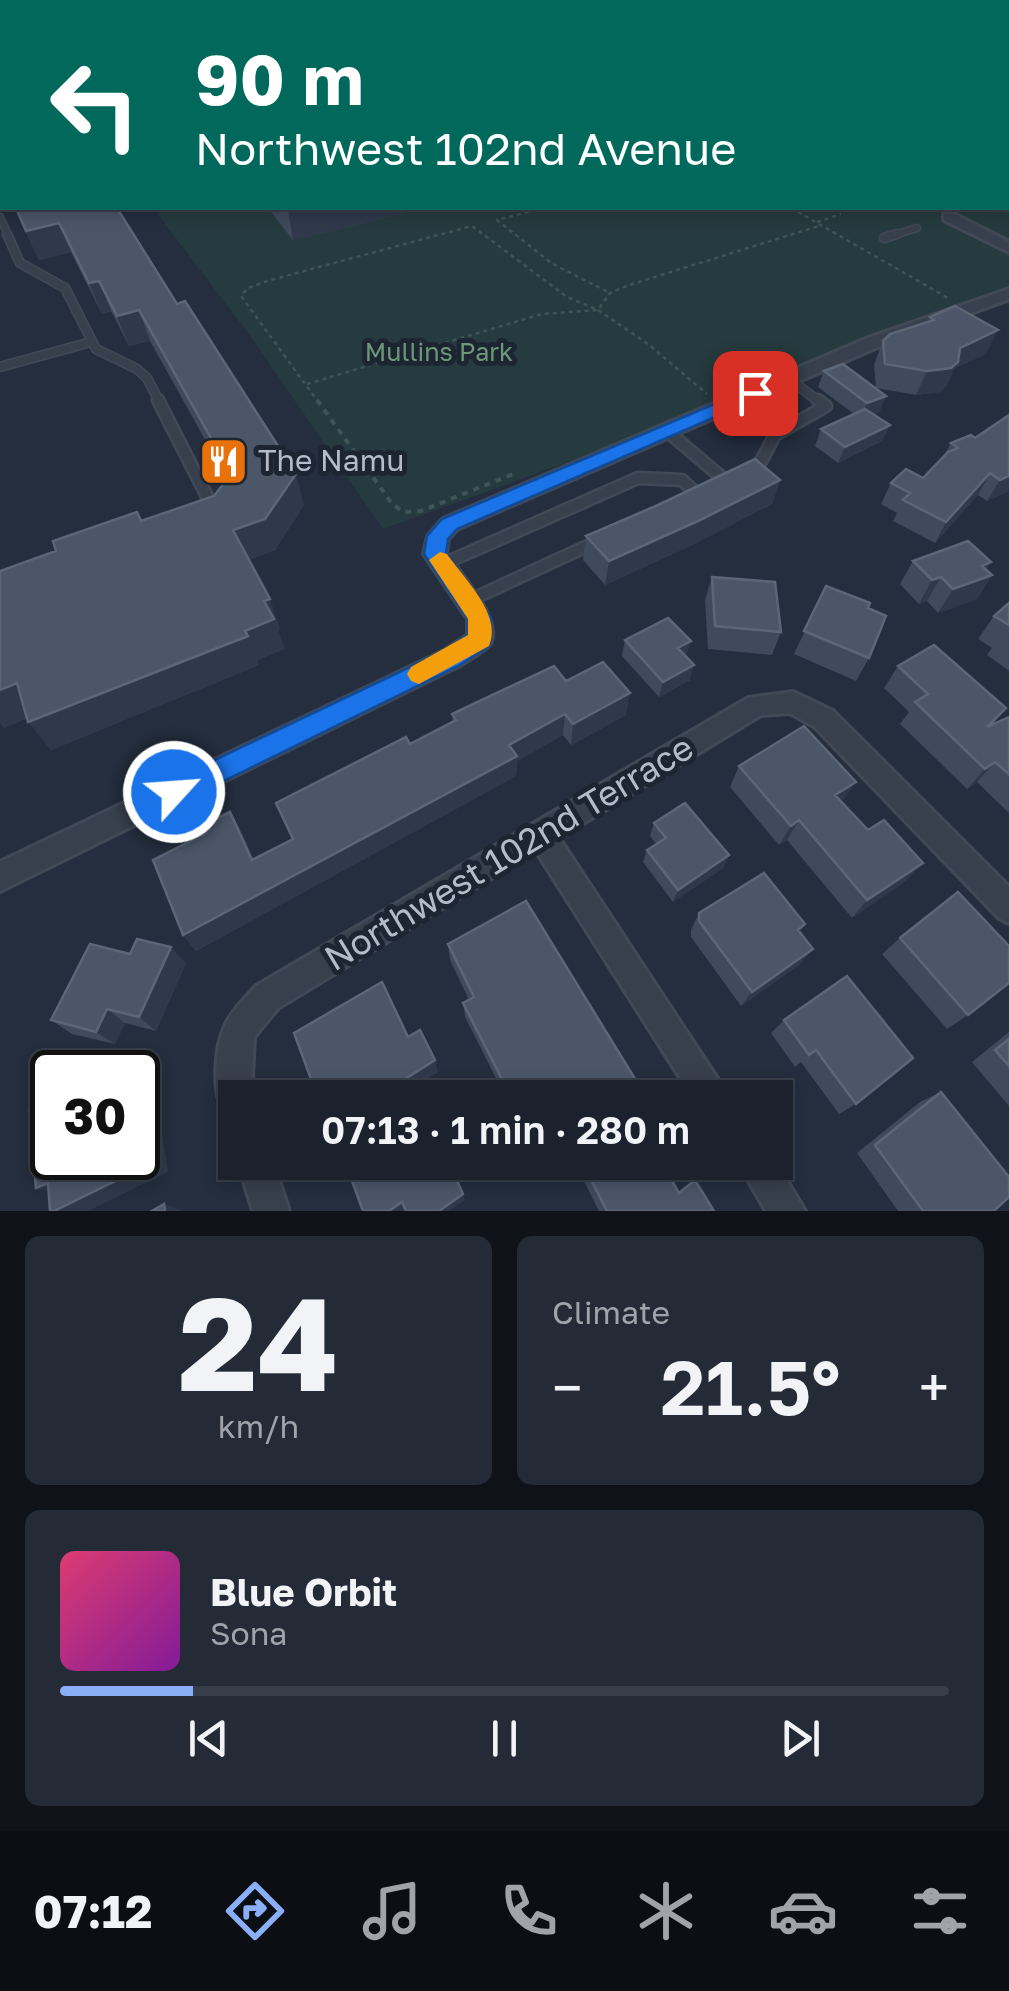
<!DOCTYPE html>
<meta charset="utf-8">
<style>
:root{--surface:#1b222e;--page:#242a36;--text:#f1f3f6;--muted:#a0a4aa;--line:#393f4a;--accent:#8baef8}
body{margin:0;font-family:"Golos Text",sans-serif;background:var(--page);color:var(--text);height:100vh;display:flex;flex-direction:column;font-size:38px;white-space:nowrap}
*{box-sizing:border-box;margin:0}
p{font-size:32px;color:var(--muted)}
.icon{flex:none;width:55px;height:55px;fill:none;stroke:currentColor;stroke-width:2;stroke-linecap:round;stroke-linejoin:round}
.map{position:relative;height:1211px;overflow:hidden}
.details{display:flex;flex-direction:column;gap:25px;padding:25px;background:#0f1319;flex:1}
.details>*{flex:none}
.banner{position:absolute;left:0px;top:0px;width:1010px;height:210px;box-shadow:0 5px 15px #0003,0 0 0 2px var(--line);background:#00695c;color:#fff;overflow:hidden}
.speed{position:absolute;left:30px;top:1050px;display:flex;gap:20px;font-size:50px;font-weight:700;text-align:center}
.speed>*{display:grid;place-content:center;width:130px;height:130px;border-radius:50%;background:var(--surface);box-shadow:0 5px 15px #0003,0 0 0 2px var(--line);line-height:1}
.speed .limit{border:5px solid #111;border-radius:15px;background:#fff;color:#111}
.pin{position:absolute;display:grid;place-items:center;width:85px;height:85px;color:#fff;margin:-42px;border-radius:20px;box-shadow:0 5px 15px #0006}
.me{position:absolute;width:110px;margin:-55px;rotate:64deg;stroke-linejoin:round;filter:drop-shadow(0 0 8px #0008)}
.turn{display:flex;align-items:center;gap:35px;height:210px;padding:0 30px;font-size:45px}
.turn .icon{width:130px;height:130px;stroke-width:2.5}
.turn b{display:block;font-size:70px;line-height:85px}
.big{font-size:75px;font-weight:600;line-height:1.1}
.details .widget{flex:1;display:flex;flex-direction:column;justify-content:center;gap:15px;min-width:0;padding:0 35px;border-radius:15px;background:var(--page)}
.details .dial{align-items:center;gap:0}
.dial b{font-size:130px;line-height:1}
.song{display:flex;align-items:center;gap:30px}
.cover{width:120px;height:120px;border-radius:15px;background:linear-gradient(135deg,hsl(340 70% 55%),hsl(290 70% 35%))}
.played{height:10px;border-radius:5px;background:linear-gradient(90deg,var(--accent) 15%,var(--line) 15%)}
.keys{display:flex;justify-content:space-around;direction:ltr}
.heat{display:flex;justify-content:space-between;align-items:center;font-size:55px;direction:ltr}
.details .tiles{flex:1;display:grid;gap:25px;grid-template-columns:1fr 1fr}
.widget:last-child{grid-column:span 2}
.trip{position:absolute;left:218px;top:1080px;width:575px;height:100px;border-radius:0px;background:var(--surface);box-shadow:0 5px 15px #0003,0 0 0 2px var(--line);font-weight:600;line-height:100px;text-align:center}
.tab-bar{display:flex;height:160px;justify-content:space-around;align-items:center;background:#0b0e12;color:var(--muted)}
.tab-bar .icon{width:70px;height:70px}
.tab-bar .on{color:var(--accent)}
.tab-bar b{font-size:45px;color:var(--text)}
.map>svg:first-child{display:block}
.green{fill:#263b3f}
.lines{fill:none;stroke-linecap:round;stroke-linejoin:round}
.lane-far3-casing{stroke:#414957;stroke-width:8}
.lane-far2-casing{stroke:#414957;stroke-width:9}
.lane-far1-casing{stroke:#414957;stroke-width:11}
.lane-casing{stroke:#414957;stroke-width:15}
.street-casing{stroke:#414957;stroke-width:6}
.secondary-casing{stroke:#414957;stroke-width:6}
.path-far1{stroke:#3f5457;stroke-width:2.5;stroke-dasharray:4 4;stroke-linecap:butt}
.path{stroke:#3f5457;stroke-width:4;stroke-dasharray:6 6;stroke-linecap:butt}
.lane-far3{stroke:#38404e;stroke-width:5}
.lane-far2{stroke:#38404e;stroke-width:6}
.lane-far1{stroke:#38404e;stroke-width:8}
.lane{stroke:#38404e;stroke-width:10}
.street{fill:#38404e;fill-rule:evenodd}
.secondary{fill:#464f61;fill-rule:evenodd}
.wall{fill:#3f4a5c}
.shaded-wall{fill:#2f394b}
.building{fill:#4b5668;stroke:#5c6677;stroke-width:2.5}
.route{fill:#1a73e8;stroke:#114b97;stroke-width:2.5}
.slow{fill:#f59e0b}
.labels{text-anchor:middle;stroke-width:10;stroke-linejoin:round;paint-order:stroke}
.far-park-label{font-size:25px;fill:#6c9a79;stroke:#1d2533}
.poi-label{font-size:30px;fill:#b4bbc9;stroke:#1d2533;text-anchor:start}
.near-street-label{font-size:35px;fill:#b4bbc9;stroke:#1d2533}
</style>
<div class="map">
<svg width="1009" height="1211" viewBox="0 0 1009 1211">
<rect width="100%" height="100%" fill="#242e3e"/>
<path class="green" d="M1008,51L1009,303L383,529L251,337L153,208H1008Z"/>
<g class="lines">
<defs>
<path id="lane-far3" d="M883,0L888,2
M955,0L964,2
M700,2L711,0
M924,2L934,0"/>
<path id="lane-far2" d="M0,217L9,237
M888,237L917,228"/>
<path id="lane-far1" d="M7,234L20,263L65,288L96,349L137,369L147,378L160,403
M884,238L897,234
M0,367L91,342
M788,378L821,403"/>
<path id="lane" d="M158,400L211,504L207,506
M667,431L726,481
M749,471L758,467L775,435L826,406L818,400
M443,564L638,478L682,480L698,495
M468,601L596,542"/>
<path id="street" d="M944,214H954L1009,242V252L944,220Z
M1009,289V299L880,346L457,529L448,539L446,553C458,571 507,625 488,646C481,653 469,659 460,665L0,891V862L444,651L468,635V619L424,554L428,536L443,519L868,338Z
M793,692L833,711L1009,887V923L999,918L815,727L790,713L761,715L559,838L730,1098H693L536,851L278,1008L254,1037L251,1098H235V1117L223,1112C213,1088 214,1049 226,1024C232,1010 246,998 256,986L748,698Z
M775,1161L805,1211H766L738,1162Z
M238,1162H273L289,1211H253Z"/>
<path id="secondary" d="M2,168V180L0,181V169Z"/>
</defs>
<use href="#lane-far3" class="lane-far3-casing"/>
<use href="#lane-far2" class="lane-far2-casing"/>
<use href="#lane-far1" class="lane-far1-casing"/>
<use href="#lane" class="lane-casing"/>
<use href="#street" class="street-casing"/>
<use href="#secondary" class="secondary-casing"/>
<path class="path-far1" d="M544,208L497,220L551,263L610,293
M791,208L948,298
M817,222L841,214
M307,384L542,314L598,310L610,293L629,285L822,225
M319,403L241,296L248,288L267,281L472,226L567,297L598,310L648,344L707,394"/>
<path class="path" d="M317,400L393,505L404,512L421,511L518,472"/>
<use href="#lane-far3" class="lane-far3"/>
<use href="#lane-far2" class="lane-far2"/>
<use href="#lane-far1" class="lane-far1"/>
<use href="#lane" class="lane"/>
<use href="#street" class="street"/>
<use href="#secondary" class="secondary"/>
</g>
<path class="wall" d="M991,0H1009V25H1008V2H990Z
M15,208H117L304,505L275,550L249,560L280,629L278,630L284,649L257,660L259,665L51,750L27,718L4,728L0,723V571L214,496L227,479L150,341L129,346L111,311L102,314L71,252L39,260Z
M268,208H405V213L293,240Z
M930,317L986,354L955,368L946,386L940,392L916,395L876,388L874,365L883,341L928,322Z
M824,371L886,396L879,412L874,414L882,441L838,463L815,446L821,429L854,414L818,387Z
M1009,415V489L1007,492L987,501L978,495L935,543L893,521L897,513L881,504L891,483L923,478L944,456L951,443L975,438Z
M780,480L772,504L692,545L605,585L583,560L586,536Z
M913,561L991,562L986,570L992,575L977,599L938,613L927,601L919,604L900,584Z
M712,577L781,632L772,655L708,649L705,600Z
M826,586L868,608L869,658L856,681L794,654Z
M1009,603V671L987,655L992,648L978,639L994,616Z
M625,640L686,657L690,680L659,697L622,656Z
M898,666L1006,708L993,724L1009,717V813L977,782L967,789L900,724L909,712L884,688Z
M566,681L626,715L571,745L563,735L517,761L516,776L196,951L183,935L206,833L230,812L253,860L293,839L410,744L453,721L452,714Z
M739,766L842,802L906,881L852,918L787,840L779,845L730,787Z
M654,823L729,855L723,868L673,902L643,862L647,850L656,844L650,836Z
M699,913L813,949L799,965L741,1006L691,937V930Z
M900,938L968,1015L947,1029L882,954Z
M448,944L634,1098H522L519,1093L515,1098H506L465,1017L463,1003L469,1000L450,960Z
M130,954L186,963L156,1031L125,1023L115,1044L72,1034L51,1020Z
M847,976L856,1104L839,1114L801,1062L795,1067L771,1033L784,1020Z
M1009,1032V1106L972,1062Z
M941,1092L994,1211H898L857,1153L920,1102Z
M588,1174L678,1192L714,1211H599L584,1181Z"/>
<path class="shaded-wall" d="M101,0H121L118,2H99Z
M242,0H258L255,2H240Z
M0,99H2V116H0Z
M303,208H405V213L293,240L288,211Z
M59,223L71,252L39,260L26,231Z
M99,281L111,311L102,314L89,283Z
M139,310L150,341L129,346L117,316Z
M998,330L986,354L955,368L946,386L940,392L916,395L927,371L960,348Z
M886,396L879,412L860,419L867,403Z
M890,425L882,441L838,463L845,447Z
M1009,472V489L1007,492L987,501L1000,480Z
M990,473L978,495L935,543L946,522Z
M296,474L304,505L275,550L244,562L233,530Z
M780,480L772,504L692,545L605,585L609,561Z
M991,562L980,580L992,575L977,599L938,613L953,589L982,566Z
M941,577L927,601L919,604L932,580Z
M270,599L280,629L278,630L284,649L257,660L259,665L51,750L28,722L245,631L264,601Z
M691,641L686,656L678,648Z
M694,665L690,680L659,697L663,682Z
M17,683L40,712L4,728L0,723V690Z
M630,693L626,715L571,745L573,724Z
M565,714L563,735L517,761L516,776L196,951L183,935L509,745Z
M995,762L977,782L967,789L985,769Z
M856,782L842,802L835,795Z
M230,812L241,830L262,878L252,860Z
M799,820L787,840L779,845L791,826Z
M729,855L723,868L673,902L678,890Z
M923,863L906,881L852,918L867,900Z
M171,947L186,963L156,1031L139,1017Z
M813,949L799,965L741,1006L752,992Z
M107,1009L125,1023L115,1044L96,1032Z
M435,1060L438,1072L397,1098H375Z
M136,1063L153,1075L168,1172L88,1211H54Z
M520,1082L519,1093L515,1098H509V1093Z
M640,1087L634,1098H625Z
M48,1183L60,1195L36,1188Z
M463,1194L465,1200L449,1211H439Z
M402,1202L407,1208L403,1211H389Z
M164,1204L181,1210L182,1211H165Z"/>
<path class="building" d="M0,0H101L99,2H2V99H0Z
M151,0H242L240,2H145Z
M302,0H541L527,2H301Z
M16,208H117L177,304L185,301L296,474L265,519L233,530L270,599L264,601L274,619L245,631L248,636L28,722L17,683L0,690V571L56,551L53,541L137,512L141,521L214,496L231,474L139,310L117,316L99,281L89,283L59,223L26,231Z
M285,208H303L288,211Z
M955,306L998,330L960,348L958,362L951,368L927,371L885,364L883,341L890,334L934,320L930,317Z
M843,364L886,396L867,403L824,371Z
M865,409L890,425L845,447L821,429Z
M1009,415V476L1000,480L990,473L946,522L903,500L910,493L891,483L906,469L923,478L948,452L958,448L951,443L971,435L975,438Z
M755,459L780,480L698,521L609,561L586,536L658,505Z
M968,541L991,562L982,566L992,575L953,589L941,577L932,580L913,561Z
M712,577L775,582L781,632L715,626Z
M826,586L870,603L868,608L886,616L869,658L804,631Z
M1009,603V625L994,616Z
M668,618L691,641L678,648L694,665L663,682L625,640Z
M934,645L1006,708L987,727L1009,717V774L995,762L985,769L915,702L928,694L898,666Z
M603,662L630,693L573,724L565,714L509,745L517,756L183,935L153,860L206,833L203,825L230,812L252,860L293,839L276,803L406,737L410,744L456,720L452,714L554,666L566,681Z
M804,726L856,782L835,795L868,830L884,820L923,863L867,900L799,820L791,826L739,766Z
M685,803L729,855L678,890L647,850L666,838L654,823Z
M764,873L805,924L798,930L813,949L752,992L699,921V913Z
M958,892L1009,946V983L968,1015L900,938Z
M526,901L640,1087L625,1098H528L520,1082L509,1093L463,1003L474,997L448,944Z
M137,939L171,947L139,1017L107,1009L96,1032L51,1020L90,944L130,954Z
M847,976L913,1058L856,1104L816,1050L809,1055L784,1020Z
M382,982L408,1037L420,1030L435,1060L375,1098H318L294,1033Z
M1009,1039V1066L995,1050Z
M136,1063L137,1072H115Z
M138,1074L150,1164L54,1211H50L48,1183L36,1188L29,1111L52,1101V1158H138Z
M941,1092L1009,1177V1197L994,1211H923L875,1145Z
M345,1162H449L463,1194L439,1211H406L402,1202L389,1211H363Z
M604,1162H661L679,1193L695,1180L714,1211H607L588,1174Z
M164,1204L165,1211H152Z"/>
<path class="route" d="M755,387L764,393L761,397L457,529L448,539L446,553L491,618L489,646L460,665L183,801L174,805L164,801L160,792L164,784L444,651L468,635V619L424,554L427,536L442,519Z"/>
<path class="slow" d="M440,552L447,554C464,579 503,615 489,646L419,684L411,681L407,674L411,667L468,635V619L429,560Z"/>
<defs>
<symbol id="restaurant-square" viewBox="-11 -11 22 22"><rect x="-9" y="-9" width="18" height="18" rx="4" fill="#e8710a" stroke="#1d2533"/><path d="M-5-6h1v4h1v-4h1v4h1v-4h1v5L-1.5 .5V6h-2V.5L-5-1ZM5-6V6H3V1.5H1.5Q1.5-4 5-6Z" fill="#fff"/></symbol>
</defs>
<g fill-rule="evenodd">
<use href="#restaurant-square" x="196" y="434" width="55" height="55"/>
</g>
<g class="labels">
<g class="far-park-label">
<text x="439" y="361">Mullins Park</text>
</g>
<g class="poi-label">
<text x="258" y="471">The Namu</text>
</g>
<g class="near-street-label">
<text transform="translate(509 853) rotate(-31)" y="12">Northwest 102nd Terrace</text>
</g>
</g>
</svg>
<div class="speed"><div class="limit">30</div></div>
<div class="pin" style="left:755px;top:393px;background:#d93025"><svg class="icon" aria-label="arrive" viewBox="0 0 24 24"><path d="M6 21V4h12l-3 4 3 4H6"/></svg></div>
<svg class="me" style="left:174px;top:792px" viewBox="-20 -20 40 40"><circle r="17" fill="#1a73e8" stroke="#fff" stroke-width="3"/><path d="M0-11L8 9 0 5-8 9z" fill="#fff"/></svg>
<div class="trip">07:13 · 1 min · 280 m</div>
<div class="banner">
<div class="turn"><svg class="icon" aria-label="left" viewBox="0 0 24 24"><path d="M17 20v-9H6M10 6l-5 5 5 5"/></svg><div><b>90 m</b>Northwest 102nd Avenue</div></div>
</div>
</div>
<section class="details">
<div class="tiles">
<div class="widget dial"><b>24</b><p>km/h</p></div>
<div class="widget"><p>Climate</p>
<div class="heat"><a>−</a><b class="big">21.5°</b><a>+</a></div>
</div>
<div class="widget">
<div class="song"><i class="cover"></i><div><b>Blue Orbit</b><p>Sona</p></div></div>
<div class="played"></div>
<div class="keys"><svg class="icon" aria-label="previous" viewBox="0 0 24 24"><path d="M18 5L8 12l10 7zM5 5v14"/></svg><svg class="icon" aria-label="pause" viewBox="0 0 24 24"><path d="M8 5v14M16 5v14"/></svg><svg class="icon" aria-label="next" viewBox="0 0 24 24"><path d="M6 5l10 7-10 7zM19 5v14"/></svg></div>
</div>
</div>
</section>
<nav class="tab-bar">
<b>07:12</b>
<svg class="icon on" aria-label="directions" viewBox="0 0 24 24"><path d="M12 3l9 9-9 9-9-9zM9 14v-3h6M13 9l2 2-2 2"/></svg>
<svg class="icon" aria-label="music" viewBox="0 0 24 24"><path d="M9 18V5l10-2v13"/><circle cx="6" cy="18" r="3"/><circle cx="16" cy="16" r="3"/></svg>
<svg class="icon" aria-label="phone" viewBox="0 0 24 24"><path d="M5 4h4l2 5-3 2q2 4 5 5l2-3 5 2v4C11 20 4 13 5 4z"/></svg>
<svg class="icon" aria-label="climate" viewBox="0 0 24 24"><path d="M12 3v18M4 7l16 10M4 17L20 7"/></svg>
<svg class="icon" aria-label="car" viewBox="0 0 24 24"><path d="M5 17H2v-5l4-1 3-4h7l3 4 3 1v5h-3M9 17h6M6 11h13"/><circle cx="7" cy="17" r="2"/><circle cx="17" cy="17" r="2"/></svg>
<svg class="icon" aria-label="filters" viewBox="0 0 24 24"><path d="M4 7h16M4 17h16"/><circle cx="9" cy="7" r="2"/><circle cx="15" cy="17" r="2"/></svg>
</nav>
